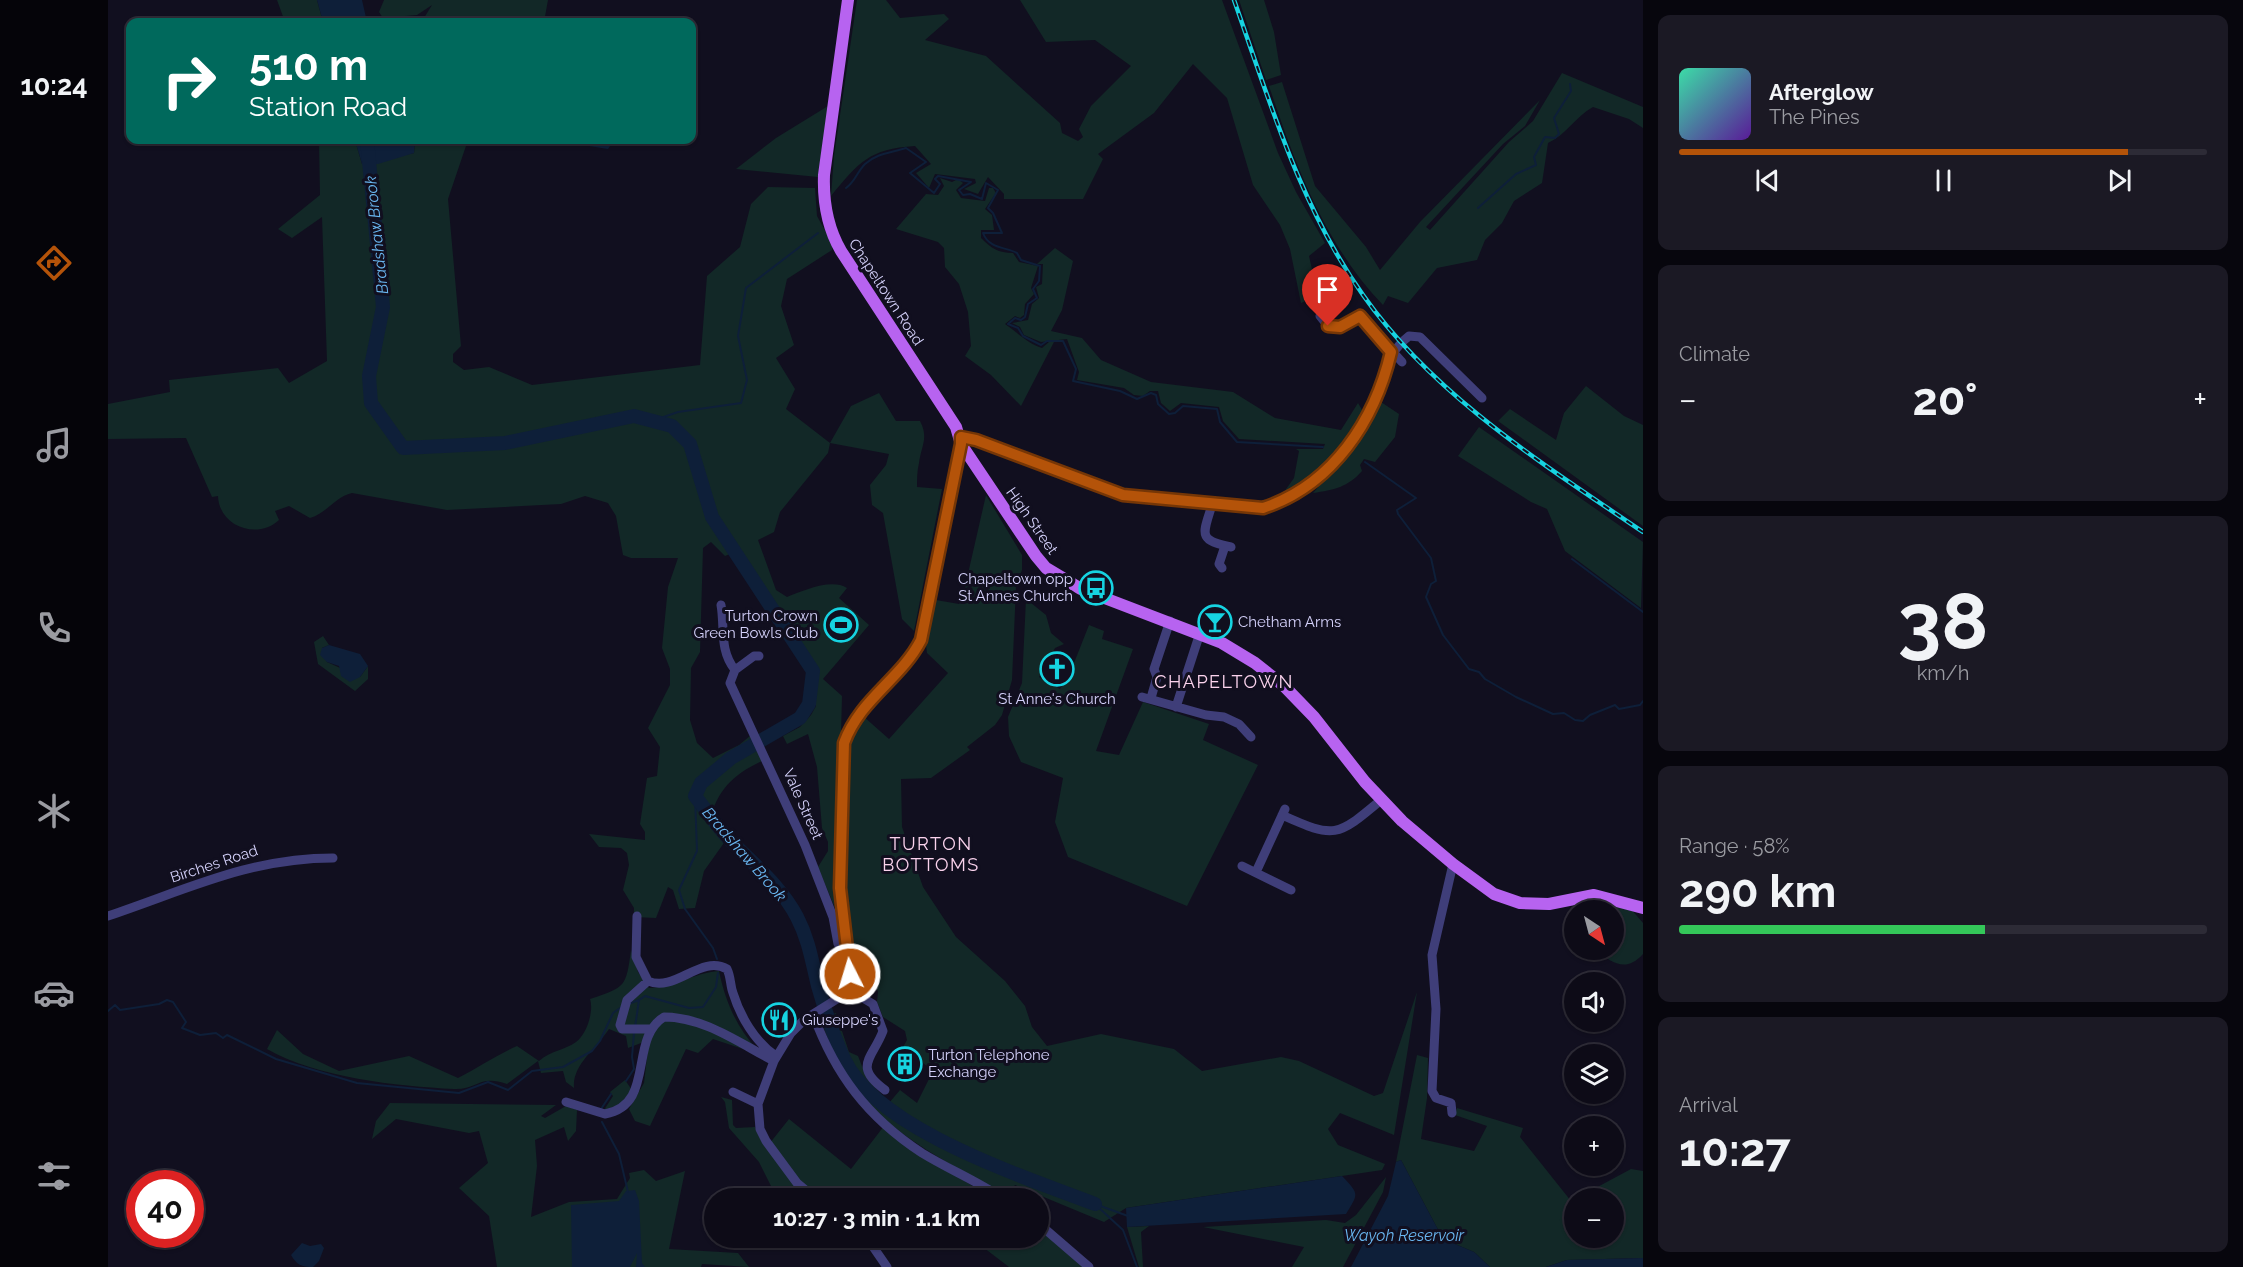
<!DOCTYPE html>
<meta charset="utf-8">
<style>
:root{--surface:#0d0b17;--page:#1b1924;--text:#f1f3f6;--muted:#9a9ba1;--line:#2d2b36;--accent:#b45309}
body{margin:0;font-family:Raleway,sans-serif;background:var(--page);color:var(--text);height:100vh;display:flex;flex-direction:column;font-size:22px;white-space:nowrap}
*{box-sizing:border-box;margin:0}
p{font-size:20px;color:var(--muted)}
.icon{flex:none;width:33px;height:33px;fill:none;stroke:currentColor;stroke-width:2;stroke-linecap:round;stroke-linejoin:round}
.map{position:relative;flex:1;overflow:hidden}
.side{display:flex;flex-direction:column;gap:15px;padding:15px;background:#07060d;width:600px}
.side>*{flex:none}
.guide{position:absolute;left:18px;top:18px;width:570px;height:126px;border-radius:12px;box-shadow:0 2px 4px #0004,0 0 0 2px var(--line);background:#00695c;color:#fff;overflow:hidden}
.needle{width:39px;rotate:144deg}
.tools{position:absolute;left:1456px;top:900px;display:grid;gap:12px}
.tools a{display:grid;place-items:center;width:60px;height:60px;border-radius:50%;background:var(--surface);box-shadow:0 2px 4px #0004,0 0 0 2px var(--line);font-size:30px}
.speed{position:absolute;left:18px;top:1170px;display:flex;gap:12px;font-size:30px;font-weight:700;text-align:center}
.speed>*{display:grid;place-content:center;width:78px;height:78px;border-radius:50%;background:var(--surface);box-shadow:0 2px 4px #0004,0 0 0 2px var(--line);line-height:1}
.speed .limit{border:9px solid #d22;background:#fff;color:#111}
.pin{position:absolute;display:grid;place-items:center;width:51px;height:51px;color:#fff;margin:-62px -26px;border-radius:50% 50% 50% 0;rotate:-45deg;box-shadow:0 0 6px #0007}
.pin .icon{rotate:45deg}
.me{position:absolute;width:66px;margin:-33px;rotate:355deg;stroke-linejoin:round;filter:drop-shadow(0 0 4px #0008)}
.turn{display:flex;align-items:center;gap:21px;height:126px;padding:0 24px;font-size:27px}
.turn .icon{width:78px;height:78px;stroke-width:2.5}
.turn b{display:block;font-size:42px;line-height:51px}
.big{font-size:45px;font-weight:700;line-height:1.1}
.side .widget{flex:1;display:flex;flex-direction:column;justify-content:center;gap:9px;min-width:0;padding:0 21px;border-radius:12px;background:var(--page)}
.side .dial{align-items:center;gap:0}
.dial b{font-size:78px;line-height:1}
.song{display:flex;align-items:center;gap:18px}
.cover{width:72px;height:72px;border-radius:9px;background:linear-gradient(135deg,hsl(160 70% 55%),hsl(270 70% 35%))}
.played{height:6px;border-radius:3px;background:linear-gradient(90deg,var(--accent) 85%,var(--line) 85%)}
.keys{display:flex;justify-content:space-around;direction:ltr}
.heat{display:flex;justify-content:space-between;align-items:center;font-size:33px;direction:ltr}
.charge{height:9px;border-radius:4px;background:linear-gradient(90deg,#34c759 58%,var(--line) 0)}
.trip{position:absolute;left:596px;top:1188px;width:345px;height:60px;border-radius:30px;background:var(--surface);box-shadow:0 2px 4px #0004,0 0 0 2px var(--line);font-weight:700;line-height:60px;text-align:center}
main{display:flex;flex:1;min-height:0}
.tab-bar{display:flex;flex-direction:column;width:108px;justify-content:space-around;align-items:center;background:#050409;color:var(--muted)}
.tab-bar .icon{width:42px;height:42px}
.tab-bar .current{color:var(--accent)}
.tab-bar b{font-size:27px;color:var(--text)}
.map>svg:first-child{display:block}
.green{fill:#122827}
.water{fill:#0e1f39}
.lines{fill:none;stroke-linecap:round;stroke-linejoin:round}
.stream{stroke:#0e1f39;stroke-width:2}
.river{stroke:#0e1f39;stroke-width:14}
.minor{stroke:#3f3e79;stroke-width:9}
.major{stroke:#b763f0;stroke-width:12}
.rail-casing{stroke:#16d3e1;stroke-width:4.5}
.rail{stroke:#110f1f;stroke-width:2;stroke-dasharray:7;stroke-linecap:butt}
.route-casing{stroke:#753606;stroke-width:15}
.route{stroke:#b45309;stroke-width:10}
.labels{text-anchor:middle;stroke-width:6;stroke-linejoin:round;paint-order:stroke}
.street-label{font-size:15px;fill:#d4d1fa;stroke:#110f1f}
.poi-label{font-size:15px;fill:#d4d1fa;stroke:#110f1f;text-anchor:start}
.water-label{font-size:16px;font-style:italic;fill:#69b6f0;stroke:#110f1f}
.quarter-label{font-size:18px;letter-spacing:1.5px;fill:#fbd3ed;stroke:#110f1f}
</style>
<main>
<nav class="tab-bar">
<b>10:24</b>
<svg class="icon current" aria-label="directions" viewBox="0 0 24 24"><path d="M12 3l9 9-9 9-9-9zM9 14v-3h6M13 9l2 2-2 2"/></svg>
<svg class="icon" aria-label="music" viewBox="0 0 24 24"><path d="M9 18V5l10-2v13"/><circle cx="6" cy="18" r="3"/><circle cx="16" cy="16" r="3"/></svg>
<svg class="icon" aria-label="phone" viewBox="0 0 24 24"><path d="M5 4h4l2 5-3 2q2 4 5 5l2-3 5 2v4C11 20 4 13 5 4z"/></svg>
<svg class="icon" aria-label="climate" viewBox="0 0 24 24"><path d="M12 3v18M4 7l16 10M4 17L20 7"/></svg>
<svg class="icon" aria-label="car" viewBox="0 0 24 24"><path d="M5 17H2v-5l4-1 3-4h7l3 4 3 1v5h-3M9 17h6M6 11h13"/><circle cx="7" cy="17" r="2"/><circle cx="17" cy="17" r="2"/></svg>
<svg class="icon" aria-label="filters" viewBox="0 0 24 24"><path d="M4 7h16M4 17h16"/><circle cx="9" cy="7" r="2"/><circle cx="15" cy="17" r="2"/></svg>
</nav>
<div class="map">
<svg width="1535" height="1267" viewBox="0 0 1535 1267">
<rect width="100%" height="100%" fill="#110f1f"/>
<path class="green" d="M169,0H209L215,22H177Z
M276,0H440L436,22H299L316,18L324,5L309,15L275,18L271,12Z
M749,0H778L792,18L836,14L841,19L817,40L878,56L952,123L954,133L970,141L975,137L971,129L983,106L1023,66L987,40L938,42L912,0H1114L1170,153L1188,192L1217,243L1201,256L1210,296L1193,303L1182,249L1172,225L1145,185L1119,98L1085,64L1046,113L990,154L995,159L975,199H896V194L880,177L870,194L856,189L868,183L867,179L827,174L821,188L808,173L823,164L807,146C761,149 751,162 723,196L726,156Z
M1131,0H1156L1166,32L1173,75L1158,80Z
M1454,73L1535,107V128L1521,119L1485,107C1467,117 1458,135 1440,143L1434,183L1406,201L1394,223L1377,240L1369,260L1329,268L1300,303L1280,296L1275,305C1217,245 1187,164 1161,86L1174,82L1207,186L1258,247L1272,270L1312,222L1432,100L1417,126L1395,144L1318,227L1322,230L1401,142L1425,121Z
M720,106L710,177L628,169L668,138Z
M211,140H247L254,164L306,153L307,140H360L340,199L353,346L345,354V362L356,370L381,367L424,385L592,365L599,276L632,247L643,204L660,187L707,188L709,216L725,245L724,250L679,279L673,306L686,345L668,358L687,389L678,409L722,443L743,406L771,393L788,421H812C821,438 813,446 811,463C809,471 809,479 809,487L834,489L806,631L794,619L775,513L764,505L762,485L778,465L781,454L722,443L720,453L672,512L666,532L650,540L668,590L679,597C695,591 723,578 739,588L731,598L761,625L715,679L734,696L733,734L729,759V913L710,867L720,851V842L714,828L709,767L700,734L679,744L675,736L692,727L703,715L708,706L706,689L709,670L692,641L629,551L617,556L603,542L595,548L592,652L583,668L582,720L589,743L605,758L631,745L642,736L654,761C626,774 609,790 602,820L618,840L596,871L587,908L571,909L565,890L560,887L548,918L526,917V908L515,890L521,865L519,853L513,848L491,847L481,834L537,840V832L532,824L539,778L549,776L552,747L540,728L562,685V669L554,648L560,587L570,558H523L515,555L508,516L500,503L477,496L453,504L339,510L244,493C227,497 219,513 202,518L181,506L167,511L171,520C150,540 111,527 110,496L104,497L78,438L0,439V404L62,392L61,380L170,368L181,383L219,361L214,217L184,238L170,229L212,195Z
M832,178L844,182L850,179L855,183L848,190L853,198L877,201L881,188H885L888,193L877,209L884,215L886,230H873V238C883,248 890,253 905,253L911,262L930,266L923,288L926,294L917,304L916,315L912,318L907,316L897,324C909,332 920,344 934,348L941,342H946L913,406L883,375L857,356L863,346L860,312L851,284L837,267L836,248L830,242L788,229L818,194L830,195L836,186Z
M947,248L965,261L954,310L943,331L974,338L993,360L1043,382L1125,392L1167,418L1233,430L1250,403L1257,415C1235,452 1207,478 1171,499L1186,478L1191,451L1188,449H1215L1217,444L1131,439L1115,421L1111,407L1073,403L1062,411L1053,403L1050,391H1042L1035,396L1026,395L1016,388L969,380L971,372L959,339L933,342L916,335L912,327L904,323L920,320L924,304L931,298L928,287L934,284L935,264H929Z
M1478,386L1516,416L1535,425V526L1390,421L1402,409L1448,440L1456,413Z
M1273,402L1291,414L1287,437L1267,462L1256,459L1252,465L1254,471C1240,487 1226,490 1205,493L1254,436Z
M1371,427L1535,542L1533,608L1457,551L1439,509L1423,502L1350,456Z
M878,495L914,555V570L908,586L904,680L894,715L887,725L859,747L862,750L823,778L793,779L794,827L815,887L848,937L897,981L917,1006L924,1027L939,1046L993,1034L1066,1049L1094,1071L1173,1057L1191,1061L1266,1096L1275,1093L1309,992L1286,1135L1232,1113L1220,1129L1230,1145L1277,1164L1274,1170L1018,1208L996,1222L907,1185L899,1196C818,1150 740,1116 713,1018L728,1013L741,1052L750,1056L759,1079L781,1103L792,1090L809,1103L825,1071L795,1047L799,1040L797,1031L775,1017L769,1002L770,992L756,959H747L736,894L737,759L742,737L755,716L781,739L840,673L819,653L818,645L828,600L851,604L854,600Z
M918,599L938,615L943,633L956,644L947,648L931,677L952,689L966,663L981,625L996,631L994,639L1025,649L988,751L1011,755L1035,702L1101,724L1095,740L1150,765L1079,906L960,857L947,822L955,778L913,762L901,736L900,717L914,683Z
M215,636L221,645L214,648L219,662L252,677L260,666V679L247,691L210,664L206,642Z
M1495,901L1523,909L1535,923V954C1518,973 1504,963 1488,950H1506V910H1493Z
M523,950L530,972L541,988C566,987 586,973 611,971C617,1000 628,1027 649,1049L641,1051L605,1039L590,1053L578,1049L542,1126L527,1121L521,1109L536,1083L541,1040L520,1048L518,1036L501,1029C488,1049 464,1065 466,1088L458,1082L455,1071L433,1073L430,1061L399,1084C371,1074 369,1090 346,1089C288,1086 210,1078 159,1049L169,1030L195,1054L231,1071L301,1056L350,1078C370,1068 388,1055 409,1046L431,1061C444,1050 457,1050 468,1042C479,1034 486,1011 482,999C518,987 518,987 523,950Z
M1309,1055L1320,1058L1319,1098L1313,1139L1366,1151L1379,1126L1347,1115L1349,1108L1415,1128L1412,1137L1463,1201L1467,1199V1238H1506V1198H1469L1523,1169L1535,1171V1258L1459,1260L1438,1267H1382L1366,1252L1335,1239L1293,1160L1288,1162Z
M517,1080L524,1090L511,1105L496,1110L505,1096L502,1092Z
M613,1097L624,1100L625,1125L628,1128L647,1127L658,1148L681,1119L743,1169L776,1126L811,1153L884,1198H669L651,1162L621,1128L617,1102Z
M282,1103L448,1105L433,1116L437,1118L458,1106L469,1110L468,1131L460,1141L456,1127L427,1140L429,1166L423,1217L461,1202L509,1199L522,1178L521,1173L536,1170L548,1181L577,1171L561,1249L630,1253L641,1267L594,1264L593,1267H389L381,1216L351,1188L380,1163L371,1131L361,1133L288,1119L264,1139L268,1121Z
M1278,1177L1275,1192L1235,1267H1184L1196,1247L1095,1227L1218,1220L1237,1223L1248,1215Z
M1041,1226L1033,1232L1035,1267H1031L1019,1227Z
M930,1227L975,1267H901L863,1238H930Z"/>
<path class="water" d="M209,0H254L259,22H215Z
M247,140H307L306,153L270,164H254Z
M476,140H506L500,149L481,146Z
M221,645L252,654L260,666L252,677L242,682L233,676L231,666L219,662L212,655L214,648Z
M1293,1160L1335,1239L1366,1252L1382,1267H1243L1280,1196L1288,1162Z
M1234,1176C1251,1194 1251,1193 1238,1214L1019,1227L1018,1208Z
M527,1190L531,1201L534,1263L537,1267H528L529,1253L522,1267H464L463,1205L511,1201L518,1191Z
M194,1243L202,1246L213,1244L216,1248L211,1261L205,1267C193,1267 189,1265 183,1255Z
M1535,1258V1267H1438L1459,1260Z"/>
<g class="lines">
<path class="stream" d="M738,188C747,182 749,172 757,164C769,153 783,153 798,148L818,162L802,173L826,193L832,184L827,179L830,176L863,182L851,190L855,195L862,194L874,199L878,183L890,190L880,208L885,213L894,233H875C881,249 898,247 909,253L913,260L932,266L931,281L925,289L929,298L920,304L917,317L913,320L907,318L900,324L910,328L915,336L933,345L939,341H955L968,369L965,381L1012,391L1029,399L1043,393L1048,395L1050,404L1061,414L1067,413L1075,406L1109,409L1112,422L1129,442L1215,447
M1370,208L1408,174L1428,165L1426,157L1437,137L1447,138L1451,134L1446,118L1463,91L1462,84
M544,421L570,412L633,403L639,380L630,336L638,288L710,233
M1257,462L1308,498L1289,510L1290,514L1323,558L1328,581L1323,584L1318,597L1335,635L1361,669L1371,672L1377,679L1408,697L1445,714L1456,713L1467,720L1475,721L1482,715L1507,705L1511,709L1532,705L1535,701
M1464,559L1535,612
M587,796L589,851L571,890L577,909L605,948L609,959
M520,1004L531,1000
M0,1011L7,1005L12,1010L51,1004L59,1000L65,1002L78,1022L74,1028L92,1035L108,1033L115,1038L119,1035L168,1059L249,1083L351,1093L380,1082L400,1090L424,1071L455,1067L484,1051L492,1041L505,1013L515,1006
M527,1027L531,1000L537,996L581,1008L595,1007L608,987L610,973
M518,1081L526,1069L524,1057L526,1033
M493,1109L503,1094
M494,1122L511,1154L520,1192
M987,1204L1020,1216
M989,1206L1015,1230L1029,1267"/>
<path class="river" d="M259,140L275,307L261,376L263,403L295,448L397,443L526,416L564,426L582,444L604,517L705,671L701,704L692,718L623,758L593,783L587,796C598,810 609,826 621,839C645,864 673,886 689,917C701,940 704,962 710,986C717,1010 726,1037 736,1059C769,1130 917,1177 987,1204"/>
<path class="minor" d="M1212,316L1220,326L1228,328L1252,316L1294,362
M853,437L869,440L1015,495L1155,508C1208,491 1250,445 1271,396C1283,368 1275,357 1301,336L1312,337L1374,398
M1104,505C1095,534 1089,540 1123,547
M1114,568L1111,564L1117,546
M613,605C617,628 611,650 627,670
M627,670L622,683L697,845L725,917L730,944L740,950
M627,670L646,656H651
M1034,697L1098,715L1116,717L1131,724L1143,737
M1043,698L1049,677L1046,669L1062,621
M1068,707L1092,633
M1174,815C1227,839 1229,837 1273,800
M1134,866L1183,890
M1148,872L1177,809
M0,916C78,890 141,858 225,858
M529,916L528,957L540,981C567,993 593,954 619,969C623,977 622,985 625,993C632,1016 647,1042 668,1056
M540,981L519,1000L512,1025L514,1029H542
M738,988L765,1004L775,1031C765,1058 744,1066 777,1090
M705,1014C727,1074 759,1117 814,1153C840,1169 869,1181 894,1198
M625,1092L650,1104
M458,1102L497,1114C548,1105 520,1039 556,1017C596,1017 631,1043 666,1061
M1344,1113L1343,1103L1328,1098L1324,1091L1328,1009L1324,955L1345,864
M707,1198L689,1183L658,1141L652,1129L650,1104L666,1061L683,1033L697,1019L729,999L740,983L742,964L732,888L736,743C752,699 793,679 813,640L853,444
M930,1223L981,1267
M759,1238L779,1267"/>
<path class="major" d="M740,0L716,175C715,202 719,227 733,251L848,427L853,444L928,556L938,568L973,589L1114,643L1147,663L1176,686L1206,717L1257,782L1294,821L1345,864L1386,894L1412,903L1441,904L1486,895L1535,908"/>
<defs>
<path id="rail" d="M1126,0C1162,102 1192,206 1255,295C1326,396 1435,464 1535,532"/>
</defs>
<use href="#rail" class="rail-casing"/>
<use href="#rail" class="rail"/>
</g>
<g class="lines">
<defs>
<path id="route" d="M742,974L732,888L736,743C752,699 793,679 813,640L853,444V437L868,440L1015,495L1155,508C1225,485 1267,420 1283,352L1252,316L1232,327L1220,326"/>
</defs>
<use href="#route" class="route-casing"/>
<use href="#route" class="route"/>
</g>
<defs>
<symbol id="bus-ring" viewBox="-11 -11 22 22"><circle r="9.5" fill="#110f1f" stroke="#16d3e1" stroke-width="1.5"/><path d="M-5-6H5V4H4V6H2V4H-2V6H-4V4H-5ZM-3.5-4V0h7V-4ZM-3.5 1.2v1.5H-2V1.2ZM2 1.2v1.5H3.5V1.2Z" fill="#16d3e1"/></symbol>
<symbol id="bar-ring" viewBox="-11 -11 22 22"><circle r="9.5" fill="#110f1f" stroke="#16d3e1" stroke-width="1.5"/><path d="M-6-5H6L.8 .8V4.5H3.5V6h-7V4.5H-.8V.8Z" fill="#16d3e1"/></symbol>
<symbol id="stadium-ring" viewBox="-11 -11 22 22"><circle r="9.5" fill="#110f1f" stroke="#16d3e1" stroke-width="1.5"/><path d="M0-5a6.5 5 0 1 0 0 10a6.5 5 0 1 0 0-10ZM-3.5-1.8h7v3.6h-7Z" fill="#16d3e1"/></symbol>
<symbol id="church-ring" viewBox="-11 -11 22 22"><circle r="9.5" fill="#110f1f" stroke="#16d3e1" stroke-width="1.5"/><path d="M-1.2-6h2.4v3.5h3.3v2.4h-3.3V6h-2.4V-.1h-3.3v-2.4h3.3Z" fill="#16d3e1"/></symbol>
<symbol id="restaurant-ring" viewBox="-11 -11 22 22"><circle r="9.5" fill="#110f1f" stroke="#16d3e1" stroke-width="1.5"/><path d="M-5-6h1v4h1v-4h1v4h1v-4h1v5L-1.5 .5V6h-2V.5L-5-1ZM5-6V6H3V1.5H1.5Q1.5-4 5-6Z" fill="#16d3e1"/></symbol>
<symbol id="building-ring" viewBox="-11 -11 22 22"><circle r="9.5" fill="#110f1f" stroke="#16d3e1" stroke-width="1.5"/><path d="M-4-6H4V6H1V3H-1V6H-4ZM-2.5-4.3h1.7v1.8h-1.7ZM.8-4.3h1.7v1.8H.8ZM-2.5-1h1.7V.8h-1.7ZM.8-1h1.7V.8H.8Z" fill="#16d3e1"/></symbol>
</defs>
<g fill-rule="evenodd">
<use href="#bus-ring" x="969" y="569" width="38" height="38"/>
<use href="#bar-ring" x="1088" y="603" width="38" height="38"/>
<use href="#stadium-ring" x="714" y="606" width="38" height="38"/>
<use href="#church-ring" x="930" y="650" width="38" height="38"/>
<use href="#restaurant-ring" x="652" y="1001" width="38" height="38"/>
<use href="#building-ring" x="778" y="1045" width="38" height="38"/>
</g>
<g class="labels">
<g class="street-label">
<text transform="translate(778 292) rotate(57)" y="5">Chapeltown Road</text>
<text transform="translate(924 521) rotate(55)" y="5">High Street</text>
<text transform="translate(695 804) rotate(66)" y="5">Vale Street</text>
<text transform="translate(106 864) rotate(-18)" y="5">Birches Road</text>
</g>
<g class="poi-label">
<text x="965" y="584" text-anchor="end">Chapeltown opp<tspan x="965" dy="17">St Annes Church</tspan></text>
<text x="710" y="621" text-anchor="end">Turton Crown<tspan x="710" dy="17">Green Bowls Club</tspan></text>
<text x="1130" y="627">Chetham Arms</text>
<text x="949" y="704" text-anchor="middle">St Anne's Church</text>
<text x="694" y="1025">Giuseppe's</text>
<text x="820" y="1060">Turton Telephone<tspan x="820" dy="17">Exchange</tspan></text>
</g>
<g class="water-label">
<text transform="translate(268 235) rotate(-96)" y="6">Bradshaw Brook</text>
<text transform="translate(637 854) rotate(49)" y="6">Bradshaw Brook</text>
<text x="1296" y="1241">Wayoh Reservoir</text>
</g>
<g class="quarter-label">
<text x="1116" y="688">CHAPELTOWN</text>
<text x="823" y="850">TURTON<tspan x="823" dy="21">BOTTOMS</tspan></text>
</g>
</g>
</svg>
<div class="tools">
<a><svg class="needle" viewBox="-14 -14 28 28"><path d="M0-13l5 13h-10z" fill="#e53935"/><path d="M0 13l5-13h-10z" fill="#9a9ba1"/></svg></a>
<a><svg class="icon" aria-label="sound" viewBox="0 0 24 24"><path d="M4 9h4l5-4v14l-5-4H4zM17 9q2 3 0 6"/></svg></a>
<a><svg class="icon" aria-label="layers" viewBox="0 0 24 24"><path d="M12 4l9 5-9 5-9-5zM3 14l9 5 9-5"/></svg></a>
<a>+</a>
<a>−</a>
</div>
<div class="speed"><div class="limit">40</div></div>
<div class="pin" style="left:1220px;top:326px;background:#d93025"><svg class="icon" aria-label="arrive" viewBox="0 0 24 24"><path d="M6 21V4h12l-3 4 3 4H6"/></svg></div>
<svg class="me" style="left:742px;top:974px" viewBox="-20 -20 40 40"><circle r="17" fill="#b45309" stroke="#fff" stroke-width="3"/><path d="M0-11L8 9 0 5-8 9z" fill="#fff"/></svg>
<div class="trip">10:27 · 3 min · 1.1 km</div>
<div class="guide">
<div class="turn"><svg class="icon" aria-label="right" viewBox="0 0 24 24"><path d="M7 20v-9h11M14 6l5 5-5 5"/></svg><div><b>510 m</b>Station Road</div></div>
</div>
</div>
<section class="side">
<div class="widget">
<div class="song"><i class="cover"></i><div><b>Afterglow</b><p>The Pines</p></div></div>
<div class="played"></div>
<div class="keys"><svg class="icon" aria-label="previous" viewBox="0 0 24 24"><path d="M18 5L8 12l10 7zM5 5v14"/></svg><svg class="icon" aria-label="pause" viewBox="0 0 24 24"><path d="M8 5v14M16 5v14"/></svg><svg class="icon" aria-label="next" viewBox="0 0 24 24"><path d="M6 5l10 7-10 7zM19 5v14"/></svg></div>
</div>
<div class="widget"><p>Climate</p>
<div class="heat"><a>−</a><b class="big">20°</b><a>+</a></div>
</div>
<div class="widget dial"><b>38</b><p>km/h</p></div>
<div class="widget"><p>Range · 58%</p><b class="big">290 km</b><div class="charge"></div></div>
<div class="widget"><p>Arrival</p><b class="big">10:27</b></div>
</section>
</main>
